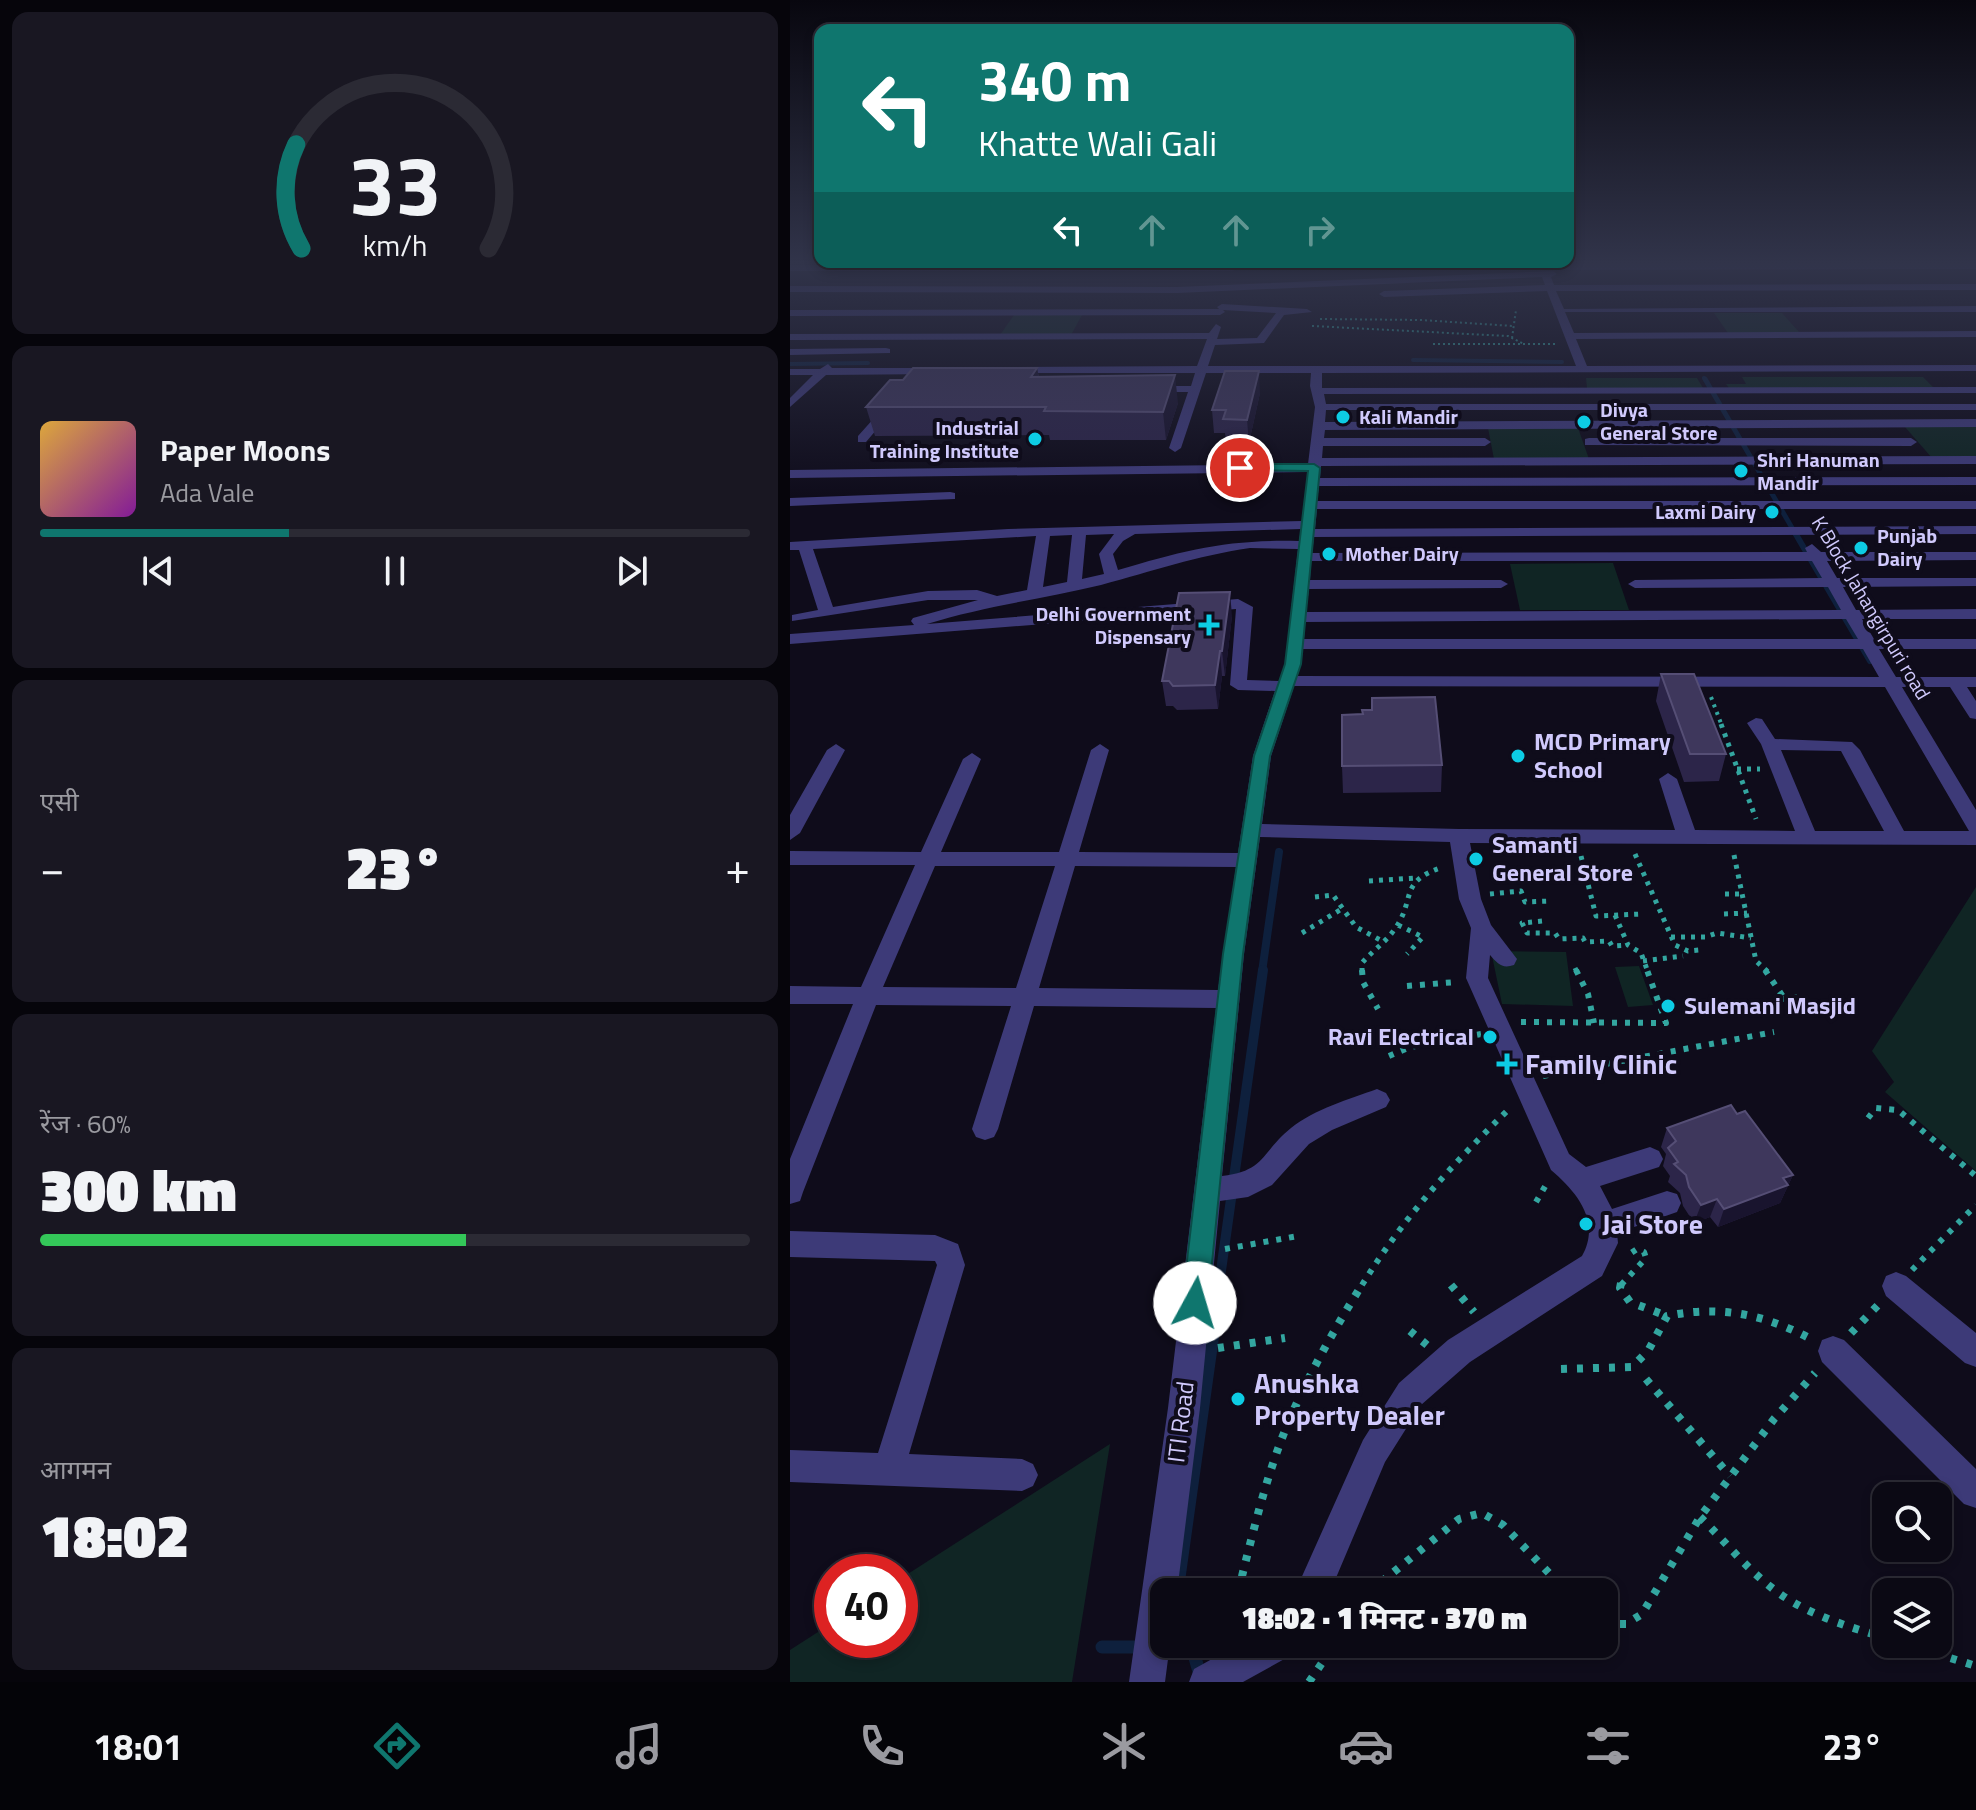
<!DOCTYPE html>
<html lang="hi">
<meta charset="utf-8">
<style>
:root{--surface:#0b0914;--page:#191722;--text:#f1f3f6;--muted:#9a9aa0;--line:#2b2a34;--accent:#0f766e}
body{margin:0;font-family:"Titillium Web","Noto Sans Devanagari",sans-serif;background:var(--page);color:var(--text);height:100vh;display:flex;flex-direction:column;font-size:30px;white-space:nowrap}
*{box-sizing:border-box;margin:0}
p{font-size:26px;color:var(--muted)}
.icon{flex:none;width:44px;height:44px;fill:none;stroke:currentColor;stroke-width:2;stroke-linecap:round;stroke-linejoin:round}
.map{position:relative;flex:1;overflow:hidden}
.details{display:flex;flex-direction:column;gap:12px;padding:12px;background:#06050b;width:790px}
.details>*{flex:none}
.banner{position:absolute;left:24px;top:24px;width:760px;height:244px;border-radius:16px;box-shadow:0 4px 12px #0003,0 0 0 2px var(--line);background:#0f766e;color:#fff;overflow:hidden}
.controls{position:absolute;left:1082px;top:1482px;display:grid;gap:16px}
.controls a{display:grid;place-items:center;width:80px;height:80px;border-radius:16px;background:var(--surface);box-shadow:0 4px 12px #0003,0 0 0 2px var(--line);font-size:40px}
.speed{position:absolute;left:24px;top:1554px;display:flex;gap:16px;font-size:40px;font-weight:700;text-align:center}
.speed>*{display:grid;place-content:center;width:104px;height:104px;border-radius:50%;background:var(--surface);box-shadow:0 4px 12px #0003,0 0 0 2px var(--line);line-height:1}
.speed .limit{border:12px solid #d22;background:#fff;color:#111}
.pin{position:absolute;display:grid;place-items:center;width:68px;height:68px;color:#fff;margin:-34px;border:4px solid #fff;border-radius:50%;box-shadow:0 2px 8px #0007}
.me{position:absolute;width:88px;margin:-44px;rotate:6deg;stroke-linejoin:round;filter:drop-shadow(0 0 6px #0008)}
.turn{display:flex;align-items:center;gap:28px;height:168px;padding:0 32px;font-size:36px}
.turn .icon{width:104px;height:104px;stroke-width:2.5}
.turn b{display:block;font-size:56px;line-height:68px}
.lanes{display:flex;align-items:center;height:76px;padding:0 32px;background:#0003;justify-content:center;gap:40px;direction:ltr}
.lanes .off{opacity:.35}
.big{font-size:60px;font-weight:800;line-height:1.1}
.details .tile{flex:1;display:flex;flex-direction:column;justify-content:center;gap:12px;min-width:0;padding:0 28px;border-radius:16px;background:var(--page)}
.details .dial{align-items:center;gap:0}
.dial svg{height:208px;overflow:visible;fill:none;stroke:var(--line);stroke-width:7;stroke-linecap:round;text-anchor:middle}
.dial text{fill:var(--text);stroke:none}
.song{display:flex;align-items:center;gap:24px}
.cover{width:96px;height:96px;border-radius:12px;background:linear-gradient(135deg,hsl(40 70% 55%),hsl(290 70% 35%))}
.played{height:8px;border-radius:4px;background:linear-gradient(90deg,var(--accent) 35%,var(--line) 35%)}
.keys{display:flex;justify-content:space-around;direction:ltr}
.heat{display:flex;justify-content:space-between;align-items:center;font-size:44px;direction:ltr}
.charge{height:12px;border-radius:6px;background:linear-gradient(90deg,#34c759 60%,var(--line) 0)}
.trip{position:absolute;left:360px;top:1578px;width:468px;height:80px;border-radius:16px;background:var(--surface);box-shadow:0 4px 12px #0003,0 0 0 2px var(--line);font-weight:800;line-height:80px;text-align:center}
.tabs{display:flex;height:128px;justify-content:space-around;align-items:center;background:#040408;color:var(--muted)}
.tabs .icon{width:56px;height:56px}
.tabs .current{color:var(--accent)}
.tabs b{font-size:36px;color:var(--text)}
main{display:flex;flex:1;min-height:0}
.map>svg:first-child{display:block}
.green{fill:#102524}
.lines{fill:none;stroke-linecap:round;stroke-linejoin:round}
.stream-far5{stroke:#0e203d;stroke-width:4}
.stream-far4{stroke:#0e203d;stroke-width:5}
.stream-far3{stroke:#0e203d;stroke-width:6}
.stream-far2{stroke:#0e203d;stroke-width:8}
.stream-far1{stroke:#0e203d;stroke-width:10}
.stream{stroke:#0e203d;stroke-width:13}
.path-far4{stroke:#33a6a0;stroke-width:2;stroke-dasharray:2 3;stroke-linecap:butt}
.path-far3{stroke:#33a6a0;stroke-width:4;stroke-dasharray:3 5;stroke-linecap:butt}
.path-far2{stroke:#33a6a0;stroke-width:5;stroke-dasharray:4 6;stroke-linecap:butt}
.path-far1{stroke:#33a6a0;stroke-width:6;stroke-dasharray:5 8;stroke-linecap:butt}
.path{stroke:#33a6a0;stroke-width:8;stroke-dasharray:6 10;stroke-linecap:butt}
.minor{fill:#3d3a78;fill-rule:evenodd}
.wall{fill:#2c2549}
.shaded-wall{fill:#19142e}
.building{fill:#3e375c;stroke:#554e75;stroke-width:2}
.route{fill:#0f766e;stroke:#0a4d48;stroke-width:2}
.poi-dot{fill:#0dcce4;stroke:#0f0c1b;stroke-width:3}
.labels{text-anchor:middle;stroke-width:8;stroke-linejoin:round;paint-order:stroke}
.far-poi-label{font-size:20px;font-weight:bold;fill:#d0c9fc;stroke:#0f0c1b;text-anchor:start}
.far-street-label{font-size:20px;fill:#d0c9fc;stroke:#0f0c1b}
.poi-label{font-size:24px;font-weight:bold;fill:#d0c9fc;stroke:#0f0c1b;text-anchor:start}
.street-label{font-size:24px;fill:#d0c9fc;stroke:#0f0c1b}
.near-poi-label{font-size:28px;font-weight:bold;fill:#d0c9fc;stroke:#0f0c1b;text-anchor:start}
</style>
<main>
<section class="details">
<div class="tile dial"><svg viewBox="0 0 100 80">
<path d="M14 69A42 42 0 1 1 86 69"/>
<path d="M14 69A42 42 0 0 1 12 29" stroke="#0f766e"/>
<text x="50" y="56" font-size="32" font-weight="700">33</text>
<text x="50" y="72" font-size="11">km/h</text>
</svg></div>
<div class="tile">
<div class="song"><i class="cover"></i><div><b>Paper Moons</b><p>Ada Vale</p></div></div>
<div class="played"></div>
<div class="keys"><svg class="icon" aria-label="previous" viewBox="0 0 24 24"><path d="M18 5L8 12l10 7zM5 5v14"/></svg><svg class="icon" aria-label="pause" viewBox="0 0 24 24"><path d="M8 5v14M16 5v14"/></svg><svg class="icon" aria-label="next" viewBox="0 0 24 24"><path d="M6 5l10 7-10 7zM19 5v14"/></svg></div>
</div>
<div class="tile"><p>एसी</p>
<div class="heat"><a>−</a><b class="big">23°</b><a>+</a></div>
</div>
<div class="tile"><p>रेंज · 60%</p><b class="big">300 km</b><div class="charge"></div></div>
<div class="tile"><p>आगमन</p><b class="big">18:02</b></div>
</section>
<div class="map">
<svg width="1186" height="1682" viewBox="0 0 1186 1682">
<rect width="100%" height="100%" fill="#0f0c1b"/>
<path class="green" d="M924,313H992L1009,332L938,333Z
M224,315H292L281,335H210Z
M952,377H1133L1144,388H939L936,384H956Z
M796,378H907L913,388H797Z
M1115,427H1186V457L1142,458Z
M698,428H788L799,459H704Z
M823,563L839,610H730L720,564Z
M1186,887V1171L1095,1092L1104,1082L1082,1051Z
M701,951L776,952L783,1006L712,1004Z
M849,966L863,1005L838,1007L825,967Z
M320,1444L282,1682H0V1650L42,1623V1640H110V1579Z"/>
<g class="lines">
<path class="stream-far5" d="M623,360L772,362
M0,364L78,363
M914,378L916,381"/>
<path class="stream-far4" d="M915,379L1005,533"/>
<path class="stream-far3" d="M1004,531L1080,661"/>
<path class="stream-far2" d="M472,972L489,852"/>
<path class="stream-far1" d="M429,1285L473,970"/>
<path class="stream" d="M387,1592L430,1283
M401,1644L412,1682
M312,1647H355
M368,1647H403"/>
<path class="path-far4" d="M530,319L631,320L723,326
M522,326L718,336L734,344
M722,338L726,310
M643,344H767"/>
<path class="path-far3" d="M921,697L932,726"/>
<path class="path-far2" d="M931,724L966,819
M947,769H970
M845,854L885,945L898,951L909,950
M944,855L966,961L978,972
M791,856L806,916L852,914
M579,881L625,878
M700,894L731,891L735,902L761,901
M935,894H954
M525,897L543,895L566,927L594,942
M934,914L957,913
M825,915L838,945L851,953L858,972
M752,921L732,923L737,933H765L769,939L793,938L795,942L819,941L822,946L838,945
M608,925L633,937L617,954
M512,933L550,910
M881,937H915L927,933L961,938
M853,961L893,956
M785,968L787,972
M572,972V963C582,951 595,943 604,930C627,899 607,882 653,867"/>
<path class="path-far1" d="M572,970L573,982L588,1009
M786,970L798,994L804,1023
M975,970L994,998
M617,986L666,982
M975,1008L985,1007L981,1000L1010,997L1015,1004L1032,1003
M731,1022L876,1023L857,970
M599,1056L620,1047L691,1034
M753,1076L984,1032
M1078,1118L1086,1108L1108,1110L1186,1176
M746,1202L757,1183
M435,1249L508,1236
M1122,1270L1186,1205
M572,1285C616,1214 662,1165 721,1107
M831,1285L856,1258L854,1252L847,1249L841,1253"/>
<path class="path" d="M831,1283L830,1288L840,1302L877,1316
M661,1285L684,1312
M620,1331L637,1345
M1061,1333L1090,1303
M428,1348L495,1338
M771,1369L842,1367L858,1351L877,1316C929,1305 974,1314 1021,1339
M856,1379L940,1476
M910,1517C934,1540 955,1567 982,1588C1015,1614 1056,1626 1096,1638
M448,1592C463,1533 477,1470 502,1414C522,1368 547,1325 573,1283
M579,1592L669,1519L692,1513L713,1525L777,1592
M814,1624H836L852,1614L910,1517L984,1419L1025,1373
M1115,1644L1186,1666
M519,1682L545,1644"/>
<path class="minor" d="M1186,263V269L760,270L756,267L760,264Z
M0,265H443L447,268L443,271H0Z
M763,271L767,274L761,277L764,285L1186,284V290L766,291L774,309L1186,306V312H775L784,333L1186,331V337L786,339L797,366L1186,365V371L532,373V388L1186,387V393L534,394L536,404H1186V410H536L535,422L1186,419V427L535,430L534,438H695L701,442L695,446H533L532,458L1186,456V464L531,466L530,478L1186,477V485L529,486L527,501H1186V509H527L525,529L1186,526V534L524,537L522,553L1017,552L1015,548L1022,544L1031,552H1186V560L1037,561L1047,578H1186V586L1053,587L1066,610L1186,609V619H1072L1084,639H1186V649H1089L1106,677H1186V687H1177L1186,701V719L1180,718L1160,687H1112L1186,810V845L680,843L691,899L701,925L727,959L724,965C712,969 708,964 700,955L698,978L779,1154L796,1167L860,1147L869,1151L873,1159L869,1167L810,1186L822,1209L877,1191L887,1194L891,1203L887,1212L827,1233L828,1243L812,1276L680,1362L631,1405L595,1462L540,1592H505L573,1440L609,1383L658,1340L792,1256C811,1222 788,1193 761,1170L676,978L681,928L669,899L660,842L470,837L454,954L432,1176C476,1171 471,1152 501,1128C525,1109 559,1099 587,1089L596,1093L600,1100L596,1107L542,1130L519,1144L482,1185L458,1197L430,1201L410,1408L387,1592H374V1644H380L375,1682H339L378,1408L426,1008L244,1006L208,1129L204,1137L195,1140L186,1137L182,1129L221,1006L86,1005L13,1192L10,1201L0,1204V1159L63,1004H0V986L71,987L125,865H0V851L131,852L173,759L182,753L191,759L151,852H269L301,750L310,744L319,750L289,852L448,853L463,756L485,691L448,690L440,685L446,609L0,644V634L124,625L121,621L123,618L188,600H138L2,621V615L28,610L9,550H0V542L218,529L512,521L518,472L0,478V470L518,464L525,407L520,386L521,373H416L391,448L385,452L379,448L398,392H362L356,389L362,386H401L405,373H222L217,370L222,367L407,366L417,339L0,340V334L419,333L426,324L431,327L427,339L467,338L486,313L433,310L435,312L430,315L0,316V310L429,309L427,307L432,304L517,309L522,312L494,315L474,343L425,345L418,366H786L757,291L594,297L589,294L594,291L755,285L752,277L387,293L0,292V286L387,287ZM511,529L509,541C438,539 395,550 328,570L323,554L333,541L345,534ZM324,534L309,554L314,574L292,579L296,535ZM282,535L277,582L253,587L260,536ZM246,536L237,590L207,596L187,590L138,591L43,607L23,549ZM460,548L508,549L495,664L489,681L457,680L463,607L448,599L137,624C194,606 253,599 311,585C363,571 406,556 460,548ZM521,561H1022L1032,578L845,580L838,584L845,588L1038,587L1051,610L516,612L519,589L711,588L718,584L711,580H520ZM1056,619L1068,639H514L515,622ZM513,649H1073L1089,677L507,676ZM504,686L1095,687L1179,831H1114L1070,750L1062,742L985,739L972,719L966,718L957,723L971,744L1005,831L905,830L887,779L878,773L869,779L885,830L669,829L472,824L481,756ZM991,750L1051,751L1094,831H1025ZM145,866H265L226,988L93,987ZM285,866L446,867L428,990L249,988Z
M96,348L100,349V353L0,355V349Z
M38,364L42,368H146L151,371L146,374L36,375L0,407V398L23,375H0V369H30Z
M94,407L104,409L76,442H68V436Z
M799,438H1121L1127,442L1121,446L795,445V439Z
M160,492L165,493V499L0,506V498Z
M46,744L55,750L10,833L0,840V815L37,750Z
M0,1231L145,1235L168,1244L175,1265L119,1454L232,1459L243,1464L248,1475L243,1486L232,1491L0,1482V1450L88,1453L147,1265L145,1261L0,1257Z
M1106,1272L1116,1276L1186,1333V1367L1175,1363L1096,1296L1092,1286L1096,1276Z
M1043,1336L1054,1340L1186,1469V1508L1174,1504L1032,1362L1028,1351L1032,1340Z
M449,1644H503L498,1657L453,1682H399L404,1669Z"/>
</g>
<path class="wall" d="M247,368L249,377L388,403L376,440H260L259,435L85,436L76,407L113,380Z
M470,393L459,443H436L435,433H424L422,410Z
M442,616L435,676H432L428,709L387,710L383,706H376L372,681Z
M871,674L936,754L929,781L894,782L866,701Z
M652,765L651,792L553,793L552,766Z
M947,1114L1003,1175L990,1203L928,1227L920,1217L904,1223L893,1206L890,1193L878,1182L880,1176L873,1166L876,1154L871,1147L877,1128Z"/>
<path class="shaded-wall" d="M247,368L252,395L241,377Z
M469,371L470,393L459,443L457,420Z
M385,375L388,403L376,440L373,412Z
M440,592L442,616L435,676L432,651Z
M430,651L432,676L428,709L425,685Z
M1003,1175L990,1203L928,1227L934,1209L993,1178Z
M927,1199L920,1217L904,1223L911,1205Z"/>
<path class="building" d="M123,368H247L241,377L385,375L373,412L254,411L256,407H76L100,380H113Z
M435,371H469L457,420L433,419L436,410H422Z
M440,592L432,651H430L425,685L383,686L379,681H372L389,593Z
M871,674H904L936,754H900Z
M645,697L652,765L552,766V715L573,714L572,710H582V698Z
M941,1105L947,1114L955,1111L1003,1175L993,1178L998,1185L934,1209L927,1199L911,1205L899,1187L896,1175L884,1164L888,1162L878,1148L886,1141L877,1128Z"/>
<linearGradient id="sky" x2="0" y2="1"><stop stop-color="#08070f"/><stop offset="0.53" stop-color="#31344a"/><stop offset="1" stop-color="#31344a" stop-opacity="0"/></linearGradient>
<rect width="1186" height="496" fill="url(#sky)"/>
<path class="route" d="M450,464H524L530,468L511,664L480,756L453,954L418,1303L414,1312L405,1316L396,1312L392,1303L433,954L464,756L495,664L518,471L446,470L444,468Z"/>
<g class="poi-dot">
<circle cx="553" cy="417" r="8"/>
<circle cx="794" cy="422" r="8"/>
<circle cx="245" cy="439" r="8"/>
<circle cx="951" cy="471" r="8"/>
<circle cx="982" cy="512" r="8"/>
<circle cx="1071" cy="548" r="8"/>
<circle cx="539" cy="554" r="8"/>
<path d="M415 613h8v8h8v8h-8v8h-8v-8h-8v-8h8z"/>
<circle cx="728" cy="756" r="8"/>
<circle cx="686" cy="859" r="8"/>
<circle cx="878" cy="1006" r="8"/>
<circle cx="700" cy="1037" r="8"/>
<path d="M713 1052h8v8h8v8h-8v8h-8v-8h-8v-8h8z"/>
<circle cx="796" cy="1224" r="8"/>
<circle cx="448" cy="1399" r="8"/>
</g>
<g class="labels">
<g class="far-poi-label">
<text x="810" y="417">Divya<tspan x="810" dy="23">General Store</tspan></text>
<text x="569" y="424">Kali Mandir</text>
<text x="229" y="435" text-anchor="end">Industrial<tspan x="229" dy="23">Training Institute</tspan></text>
<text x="967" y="467">Shri Hanuman<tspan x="967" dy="23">Mandir</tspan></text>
<text x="966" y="519" text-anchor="end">Laxmi Dairy</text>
<text x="1087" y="543">Punjab<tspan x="1087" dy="23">Dairy</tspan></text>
<text x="555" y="561">Mother Dairy</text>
<text x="401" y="621" text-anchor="end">Delhi Government<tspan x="401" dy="23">Dispensary</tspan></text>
</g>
<g class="far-street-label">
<text transform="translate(1081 608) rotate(59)" y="7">K Block Jahangirpuri road</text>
</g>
<g class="poi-label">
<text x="744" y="750">MCD Primary<tspan x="744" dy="28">School</tspan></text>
<text x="702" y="853">Samanti<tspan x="702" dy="28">General Store</tspan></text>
<text x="894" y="1014">Sulemani Masjid</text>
<text x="684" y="1045" text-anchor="end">Ravi Electrical</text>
</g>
<g class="street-label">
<text transform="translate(391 1422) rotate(-83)" y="8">ITI Road</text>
</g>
<g class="near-poi-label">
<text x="735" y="1074">Family Clinic</text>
<text x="812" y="1234">Jai Store</text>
<text x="464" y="1393">Anushka<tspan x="464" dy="32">Property Dealer</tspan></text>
</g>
</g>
</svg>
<div class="controls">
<a><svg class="icon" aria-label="search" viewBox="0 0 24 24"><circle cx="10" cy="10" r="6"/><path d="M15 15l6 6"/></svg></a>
<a><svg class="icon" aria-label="layers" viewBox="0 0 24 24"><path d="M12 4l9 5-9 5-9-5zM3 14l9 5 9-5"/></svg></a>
</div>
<div class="speed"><div class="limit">40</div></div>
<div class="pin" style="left:450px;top:468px;background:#d93025"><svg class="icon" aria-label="arrive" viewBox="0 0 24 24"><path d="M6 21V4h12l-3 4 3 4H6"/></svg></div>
<svg class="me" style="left:405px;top:1303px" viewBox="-20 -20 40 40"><circle r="19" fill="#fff"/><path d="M0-13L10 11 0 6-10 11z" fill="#0f766e"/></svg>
<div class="trip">18:02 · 1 मिनट · 370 m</div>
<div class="banner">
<div class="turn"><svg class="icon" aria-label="left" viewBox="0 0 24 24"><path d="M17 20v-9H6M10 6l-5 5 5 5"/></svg><div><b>340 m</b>Khatte Wali Gali</div></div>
<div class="lanes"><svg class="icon" aria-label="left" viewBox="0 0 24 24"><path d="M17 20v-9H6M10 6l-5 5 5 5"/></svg><svg class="icon off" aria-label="ahead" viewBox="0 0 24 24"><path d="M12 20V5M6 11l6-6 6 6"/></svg><svg class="icon off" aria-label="ahead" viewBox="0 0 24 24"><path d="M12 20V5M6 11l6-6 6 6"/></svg><svg class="icon off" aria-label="right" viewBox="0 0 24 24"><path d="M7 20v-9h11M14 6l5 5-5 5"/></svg></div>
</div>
</div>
</main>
<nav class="tabs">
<b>18:01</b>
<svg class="icon current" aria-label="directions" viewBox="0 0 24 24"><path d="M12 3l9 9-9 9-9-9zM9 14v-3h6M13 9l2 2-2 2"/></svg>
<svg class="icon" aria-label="music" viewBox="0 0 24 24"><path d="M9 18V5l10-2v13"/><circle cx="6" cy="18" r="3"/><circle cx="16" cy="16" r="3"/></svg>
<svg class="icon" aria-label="phone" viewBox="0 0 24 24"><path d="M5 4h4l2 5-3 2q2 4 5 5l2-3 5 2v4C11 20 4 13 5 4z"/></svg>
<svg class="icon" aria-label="climate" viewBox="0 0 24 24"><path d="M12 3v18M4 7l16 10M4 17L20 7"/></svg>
<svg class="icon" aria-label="car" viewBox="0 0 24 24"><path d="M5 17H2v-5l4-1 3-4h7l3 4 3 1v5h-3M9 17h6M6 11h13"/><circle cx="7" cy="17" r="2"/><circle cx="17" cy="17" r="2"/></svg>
<svg class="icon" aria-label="filters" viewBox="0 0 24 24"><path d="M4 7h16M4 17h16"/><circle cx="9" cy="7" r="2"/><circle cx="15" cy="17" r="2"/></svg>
<b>23°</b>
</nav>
